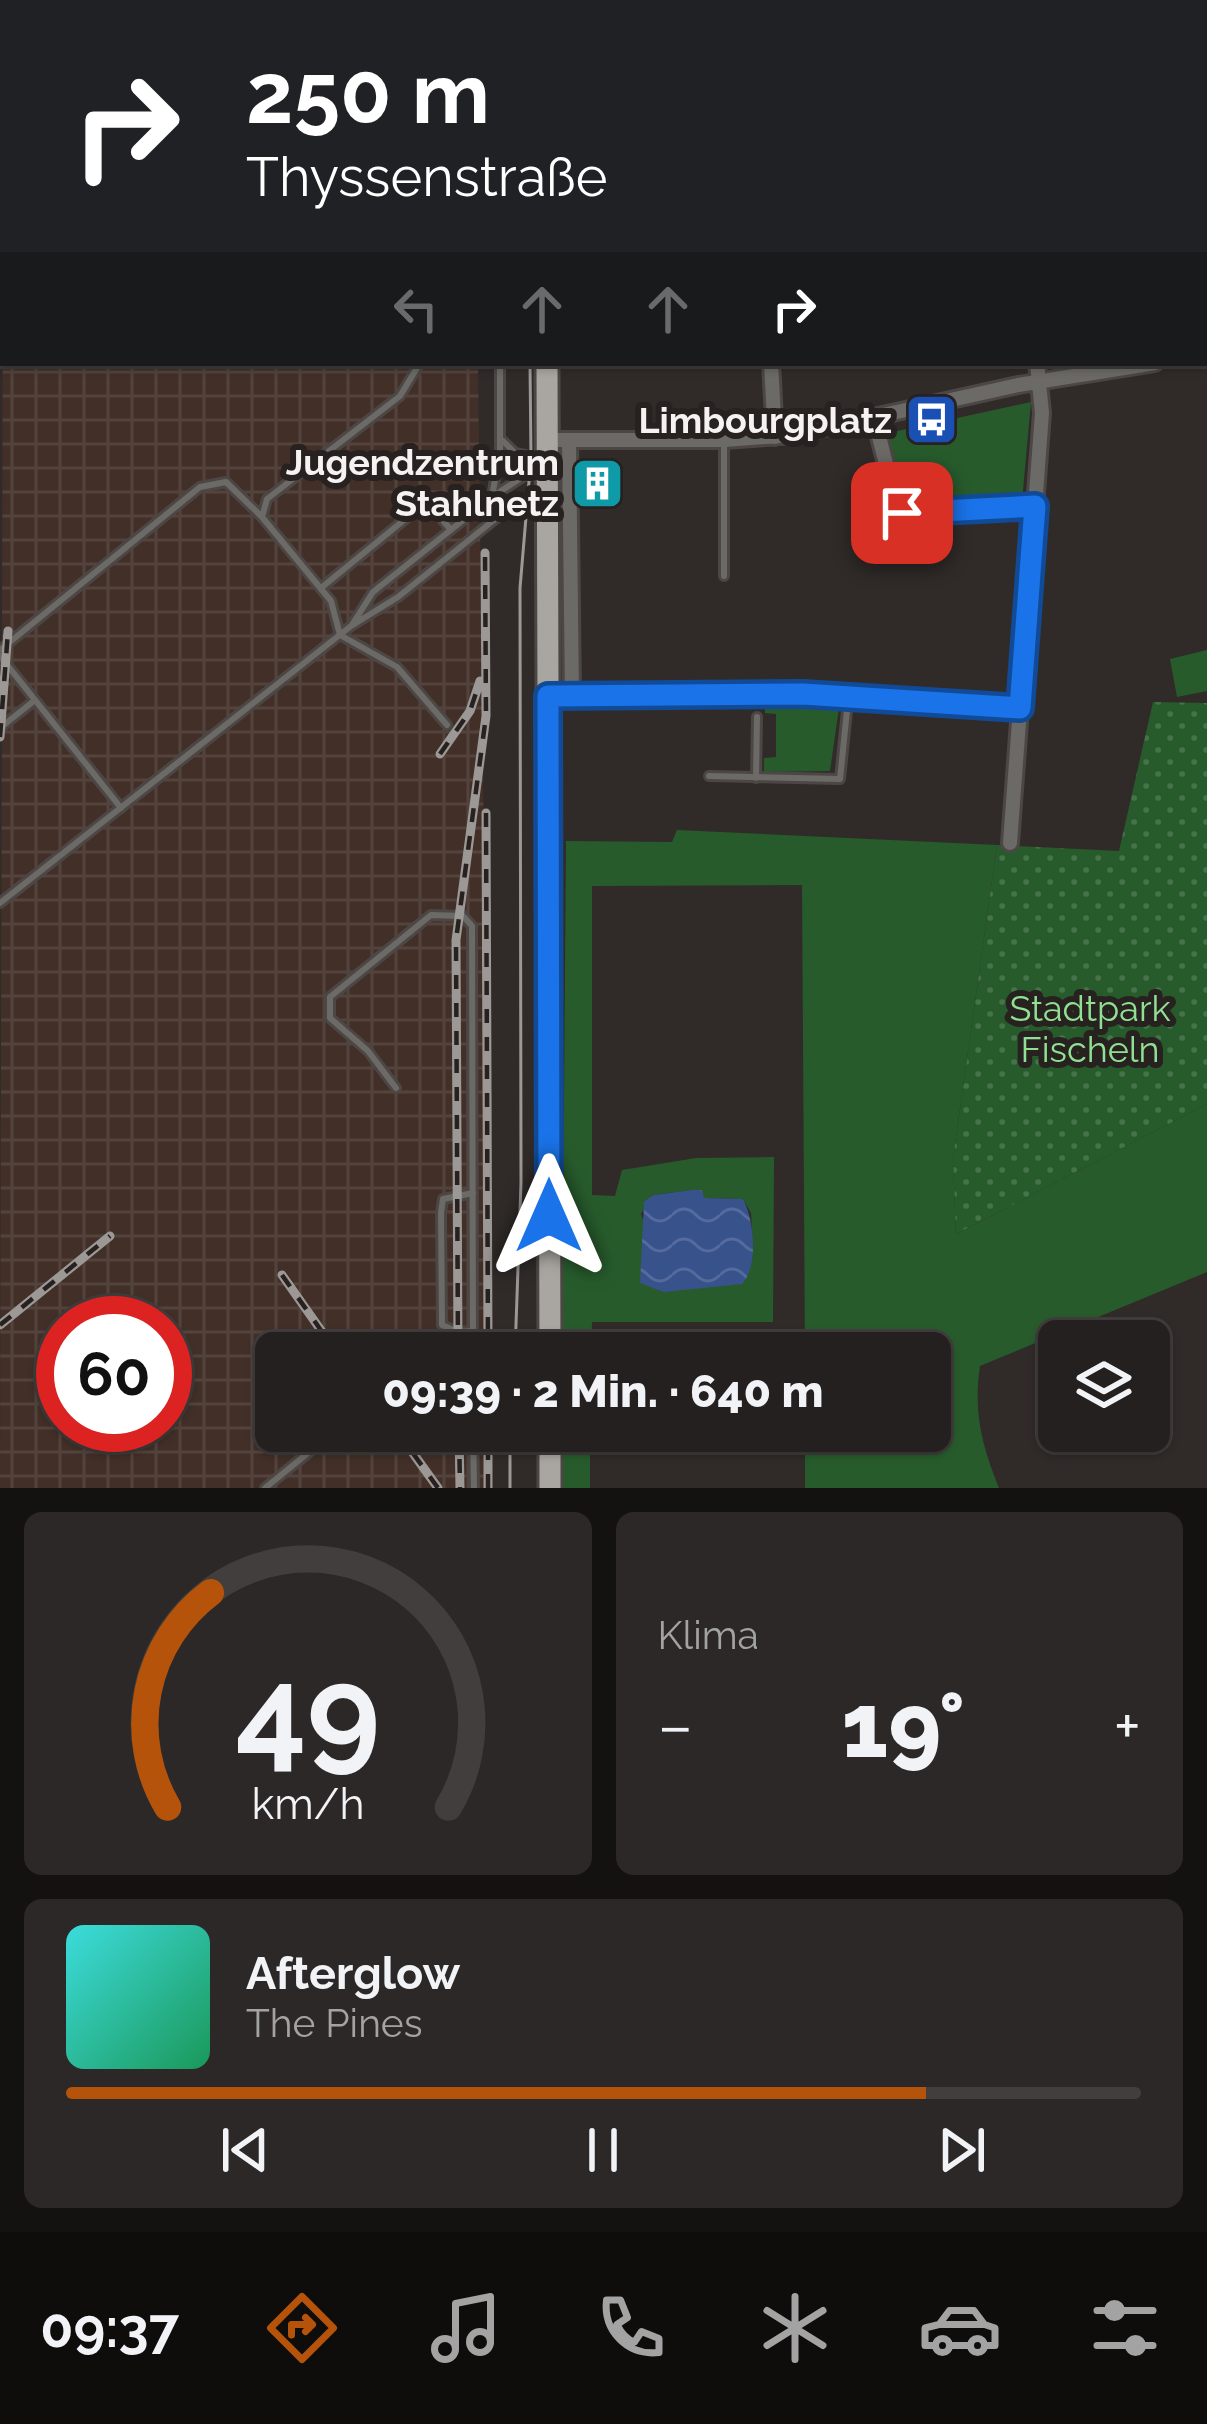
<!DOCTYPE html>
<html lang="de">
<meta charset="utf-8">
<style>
:root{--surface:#24201f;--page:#2c2828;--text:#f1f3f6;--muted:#a3a3a4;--line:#413e3d;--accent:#b45309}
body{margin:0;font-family:Raleway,sans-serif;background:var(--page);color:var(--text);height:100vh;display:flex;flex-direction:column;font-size:45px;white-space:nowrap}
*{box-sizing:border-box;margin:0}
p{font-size:39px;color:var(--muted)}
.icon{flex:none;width:66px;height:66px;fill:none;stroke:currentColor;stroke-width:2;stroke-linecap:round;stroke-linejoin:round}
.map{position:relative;height:1488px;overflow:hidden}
.details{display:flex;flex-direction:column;gap:24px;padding:24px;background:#141211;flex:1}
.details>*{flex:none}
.hud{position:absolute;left:0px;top:0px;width:1209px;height:366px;box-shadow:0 3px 9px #0004,0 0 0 3px var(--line);background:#202124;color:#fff;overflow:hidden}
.controls{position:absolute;left:1038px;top:1320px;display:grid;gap:24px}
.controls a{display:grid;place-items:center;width:132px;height:132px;border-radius:18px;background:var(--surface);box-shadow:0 3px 9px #0004,0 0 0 3px var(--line);font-size:60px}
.speed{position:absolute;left:36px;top:1296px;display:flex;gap:24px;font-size:60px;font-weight:700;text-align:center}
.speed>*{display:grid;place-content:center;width:156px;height:156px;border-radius:50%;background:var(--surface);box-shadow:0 3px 9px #0004,0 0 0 3px var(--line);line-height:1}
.speed .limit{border:18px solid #d22;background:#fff;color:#111}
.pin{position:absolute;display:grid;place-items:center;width:102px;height:102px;color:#fff;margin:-51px;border-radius:24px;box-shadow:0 6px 18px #0006}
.me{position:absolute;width:132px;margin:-66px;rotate:0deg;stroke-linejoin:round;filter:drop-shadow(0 0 9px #0008)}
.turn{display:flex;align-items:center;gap:42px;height:252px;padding:0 48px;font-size:54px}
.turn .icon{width:156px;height:156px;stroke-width:2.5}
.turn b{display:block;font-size:84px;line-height:102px}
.lanes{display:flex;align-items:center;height:114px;padding:0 48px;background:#0003;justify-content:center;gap:60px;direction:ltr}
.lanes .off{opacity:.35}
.big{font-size:90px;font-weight:800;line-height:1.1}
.details .tile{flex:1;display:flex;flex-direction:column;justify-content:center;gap:18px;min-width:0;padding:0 42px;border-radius:18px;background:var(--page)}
.details .dial{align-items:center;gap:0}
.dial svg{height:312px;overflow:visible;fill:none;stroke:var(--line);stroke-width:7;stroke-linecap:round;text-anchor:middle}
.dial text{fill:var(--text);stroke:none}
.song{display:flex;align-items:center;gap:36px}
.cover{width:144px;height:144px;border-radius:18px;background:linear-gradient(135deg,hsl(180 70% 55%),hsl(150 70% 35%))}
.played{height:12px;border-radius:6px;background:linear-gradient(90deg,var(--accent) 80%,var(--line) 80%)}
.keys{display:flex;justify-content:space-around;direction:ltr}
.heat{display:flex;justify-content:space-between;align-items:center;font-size:66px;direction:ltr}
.details .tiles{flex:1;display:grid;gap:24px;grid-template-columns:1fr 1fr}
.tile:last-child{grid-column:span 2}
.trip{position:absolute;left:255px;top:1332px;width:696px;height:120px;border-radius:18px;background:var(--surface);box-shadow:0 3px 9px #0004,0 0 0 3px var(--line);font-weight:800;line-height:120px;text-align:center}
.tabs{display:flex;height:192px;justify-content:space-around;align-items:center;background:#0e0d0c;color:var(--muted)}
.tabs .icon{width:84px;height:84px}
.tabs .current{color:var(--accent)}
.tabs b{font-size:54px;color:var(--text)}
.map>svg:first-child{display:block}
.built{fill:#3d312c}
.industrial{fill:url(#industrial-grid);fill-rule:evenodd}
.green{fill:#275b2c;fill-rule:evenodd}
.park{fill:url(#park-dots)}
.water{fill:url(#water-waves)}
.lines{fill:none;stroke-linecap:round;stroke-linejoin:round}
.service-casing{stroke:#4c4745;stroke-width:12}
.minor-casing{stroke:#4c4745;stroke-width:20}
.primary-casing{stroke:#4c4745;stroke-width:27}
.service{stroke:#6b6a67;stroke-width:6}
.minor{stroke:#6b6a67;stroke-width:14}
.primary{stroke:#a9a6a1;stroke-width:21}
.tram{stroke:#9c9896;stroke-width:3}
.rail-casing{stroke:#9c9896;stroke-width:9}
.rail{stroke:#27211f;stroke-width:4.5;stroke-dasharray:14;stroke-linecap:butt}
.route-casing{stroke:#114b97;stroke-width:30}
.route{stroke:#1a73e8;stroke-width:21}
.labels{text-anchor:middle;stroke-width:12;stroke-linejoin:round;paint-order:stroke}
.poi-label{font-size:36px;font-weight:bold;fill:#f6f2f1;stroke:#27211f;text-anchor:end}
.park-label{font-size:36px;fill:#90e094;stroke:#27211f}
</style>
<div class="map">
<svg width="1207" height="1488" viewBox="0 0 1207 1488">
<defs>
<pattern id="industrial-grid" width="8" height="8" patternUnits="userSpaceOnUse" patternTransform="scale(3)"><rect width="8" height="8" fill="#412f28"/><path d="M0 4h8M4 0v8" fill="none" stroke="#54433d"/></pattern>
<pattern id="park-dots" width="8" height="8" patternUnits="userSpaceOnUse" patternTransform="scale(3)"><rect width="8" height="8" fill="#275b2c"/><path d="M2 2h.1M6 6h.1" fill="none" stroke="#47734b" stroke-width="1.8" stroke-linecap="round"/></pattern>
<pattern id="water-waves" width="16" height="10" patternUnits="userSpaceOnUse" patternTransform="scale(3)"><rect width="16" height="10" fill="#38528c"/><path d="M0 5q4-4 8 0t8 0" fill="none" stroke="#556b9d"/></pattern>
</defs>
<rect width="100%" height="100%" fill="#302b29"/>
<path class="built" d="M0,0H184L3,3L0,135Z"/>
<path class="industrial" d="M3,222V363H478L490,1353H276V1431H491V1488H0ZM63,1323H165V1425H63Z"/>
<path class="green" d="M1031,402L1022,501L900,505L884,434Z
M1207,650V691L1177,697L1170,659Z
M765,705L839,708L830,771L764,772V758L776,757V714L765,713Z
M677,830L997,845L953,1159L956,1234L1207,1104V1272L980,1366C973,1412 982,1446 999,1488H805V1431H930V1353H805L802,885L592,886V1195L615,1196L622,1170L696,1158L774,1157L773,1322H592L591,1353H562L566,841L672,842ZM691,1190L703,1198L743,1199L751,1213L753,1249L642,1271L645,1225L641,1214L652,1195Z
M562,1431H590V1488H561Z"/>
<path class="park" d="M1153,702L1207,703V1104L956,1234L953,1159L997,845L1119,851Z"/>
<path class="water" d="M691,1190H702L704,1198L743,1199C754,1219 759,1266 742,1284L664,1292L640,1283L644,1202L653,1195Z"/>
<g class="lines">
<defs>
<path id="service" d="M0,68L3,73
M420,363L400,396L267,499L262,517L331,601L340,635L397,667L447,725
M503,441L515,453L544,459
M724,444V576
M492,497L524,476L544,475
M321,588L420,507L435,511L451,530
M352,625L373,592L492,497L500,450V363
M0,650L200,487L226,482L262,517
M0,656L121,808
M0,728L35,700
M709,776L840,779L848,701
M756,778L757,717
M0,903L351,626L398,597L499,516L512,510L540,509
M396,1088L368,1051L330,1018V997L431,915L463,916L472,926L473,1353
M473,1193L443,1199L441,1213L442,1325L458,1332L473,1331
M473,1431L474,1488
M265,1488L335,1431"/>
<path id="minor" d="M750,0V3
M968,0V3
M1202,0V3
M1206,28L1207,34
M1206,355H1207
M771,363L775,437
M874,417L898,511L908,514L1035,506
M547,440H724L793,435L1018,385L1155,363
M569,440L572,696
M548,696L803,695L1020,708
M1010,843L1042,413L1037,363"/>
<path id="primary" d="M538,0L539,3
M220,3L225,0
M291,3L295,0
M0,157L3,155
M0,207L3,204
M547,363L550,1353
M550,1431V1488"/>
</defs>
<use href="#service" class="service-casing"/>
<use href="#minor" class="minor-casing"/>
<use href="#primary" class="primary-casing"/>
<use href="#service" class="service"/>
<use href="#minor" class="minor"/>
<use href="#primary" class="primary"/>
<path class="tram" d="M517,0L518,3
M515,1353L521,1183L520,588L531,458L530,363
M510,1431V1488"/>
<defs>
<path id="rail" d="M0,737L8,631
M440,754L470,711L480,681
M486,813L488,1353
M282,1275L337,1353
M0,1325L110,1236
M458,1353L456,940L486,716L485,553
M397,1431L438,1488
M459,1431L460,1488
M488,1488V1431"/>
</defs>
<use href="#rail" class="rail-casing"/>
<use href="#rail" class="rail"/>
</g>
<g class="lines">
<defs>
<path id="route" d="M549,1216L548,696L803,694L1020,708L1035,506L902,513"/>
</defs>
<use href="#route" class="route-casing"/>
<use href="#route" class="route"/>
</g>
<defs>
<symbol id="bus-square" viewBox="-11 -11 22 22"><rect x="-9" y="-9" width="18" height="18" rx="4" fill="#1a4fb4" stroke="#27211f"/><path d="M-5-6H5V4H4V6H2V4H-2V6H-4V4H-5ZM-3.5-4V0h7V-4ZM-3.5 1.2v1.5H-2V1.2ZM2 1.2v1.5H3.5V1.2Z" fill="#fff"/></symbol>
<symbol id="building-square" viewBox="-11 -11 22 22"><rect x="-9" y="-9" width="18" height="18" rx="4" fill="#0f9aa8" stroke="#27211f"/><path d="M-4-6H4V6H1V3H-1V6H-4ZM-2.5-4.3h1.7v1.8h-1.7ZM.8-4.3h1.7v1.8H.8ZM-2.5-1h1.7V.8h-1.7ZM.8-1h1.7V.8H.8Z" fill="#fff"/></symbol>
</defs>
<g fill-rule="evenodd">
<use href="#bus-square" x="902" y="390" width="59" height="59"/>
<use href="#building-square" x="568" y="454" width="59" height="59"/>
</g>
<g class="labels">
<g class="poi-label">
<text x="892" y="433">Limbourgplatz</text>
<text x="559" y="475">Jugendzentrum<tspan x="559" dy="41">Stahlnetz</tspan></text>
</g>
<g class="park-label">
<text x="1090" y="1021">Stadtpark<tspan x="1090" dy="41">Fischeln</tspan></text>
</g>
</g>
</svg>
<div class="controls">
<a><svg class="icon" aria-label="layers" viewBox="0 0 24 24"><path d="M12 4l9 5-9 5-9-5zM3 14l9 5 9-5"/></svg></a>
</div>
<div class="speed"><div class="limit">60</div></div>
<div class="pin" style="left:902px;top:513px;background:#d93025"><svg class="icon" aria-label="arrive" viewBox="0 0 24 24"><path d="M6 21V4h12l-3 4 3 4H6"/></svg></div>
<svg class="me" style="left:549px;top:1216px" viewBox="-20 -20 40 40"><path d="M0-17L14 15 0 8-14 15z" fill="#1a73e8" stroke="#fff" stroke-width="4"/></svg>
<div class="trip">09:39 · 2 Min. · 640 m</div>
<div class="hud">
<div class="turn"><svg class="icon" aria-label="right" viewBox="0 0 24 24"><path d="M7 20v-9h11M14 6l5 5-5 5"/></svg><div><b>250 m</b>Thyssenstraße</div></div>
<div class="lanes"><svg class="icon off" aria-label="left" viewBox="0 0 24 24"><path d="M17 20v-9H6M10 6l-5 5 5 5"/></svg><svg class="icon off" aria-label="ahead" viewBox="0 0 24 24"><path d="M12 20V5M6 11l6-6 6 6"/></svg><svg class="icon off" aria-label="ahead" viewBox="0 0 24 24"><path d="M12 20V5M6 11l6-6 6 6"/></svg><svg class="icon" aria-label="right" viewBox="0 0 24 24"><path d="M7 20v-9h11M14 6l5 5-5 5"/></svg></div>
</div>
</div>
<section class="details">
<div class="tiles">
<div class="tile dial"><svg viewBox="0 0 100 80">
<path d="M14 69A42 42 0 1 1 86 69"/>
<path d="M14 69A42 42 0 0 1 25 14" stroke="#b45309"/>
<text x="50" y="56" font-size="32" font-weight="700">49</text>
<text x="50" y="72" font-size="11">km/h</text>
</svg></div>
<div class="tile"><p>Klima</p>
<div class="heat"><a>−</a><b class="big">19°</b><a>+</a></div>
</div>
<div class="tile">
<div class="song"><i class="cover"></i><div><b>Afterglow</b><p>The Pines</p></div></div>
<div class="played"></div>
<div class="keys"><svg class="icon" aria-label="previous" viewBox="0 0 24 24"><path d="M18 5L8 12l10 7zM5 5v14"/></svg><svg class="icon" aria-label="pause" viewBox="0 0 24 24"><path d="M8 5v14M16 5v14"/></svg><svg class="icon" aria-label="next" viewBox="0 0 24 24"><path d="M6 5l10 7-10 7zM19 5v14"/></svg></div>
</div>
</div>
</section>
<nav class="tabs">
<b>09:37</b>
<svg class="icon current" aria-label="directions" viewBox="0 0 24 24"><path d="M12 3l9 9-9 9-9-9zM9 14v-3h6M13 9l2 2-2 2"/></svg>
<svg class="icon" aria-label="music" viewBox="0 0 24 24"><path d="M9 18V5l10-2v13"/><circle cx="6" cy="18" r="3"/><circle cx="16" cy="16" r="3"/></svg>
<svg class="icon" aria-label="phone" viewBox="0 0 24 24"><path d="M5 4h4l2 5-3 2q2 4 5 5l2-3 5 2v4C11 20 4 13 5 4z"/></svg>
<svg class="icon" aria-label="climate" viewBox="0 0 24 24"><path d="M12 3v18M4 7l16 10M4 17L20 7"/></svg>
<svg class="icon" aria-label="car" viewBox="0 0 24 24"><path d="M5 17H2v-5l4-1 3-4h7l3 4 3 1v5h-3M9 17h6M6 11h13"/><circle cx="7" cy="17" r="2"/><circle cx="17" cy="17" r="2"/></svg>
<svg class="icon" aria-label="filters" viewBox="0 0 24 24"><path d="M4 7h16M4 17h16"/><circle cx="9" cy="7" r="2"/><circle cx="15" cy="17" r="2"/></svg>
</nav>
